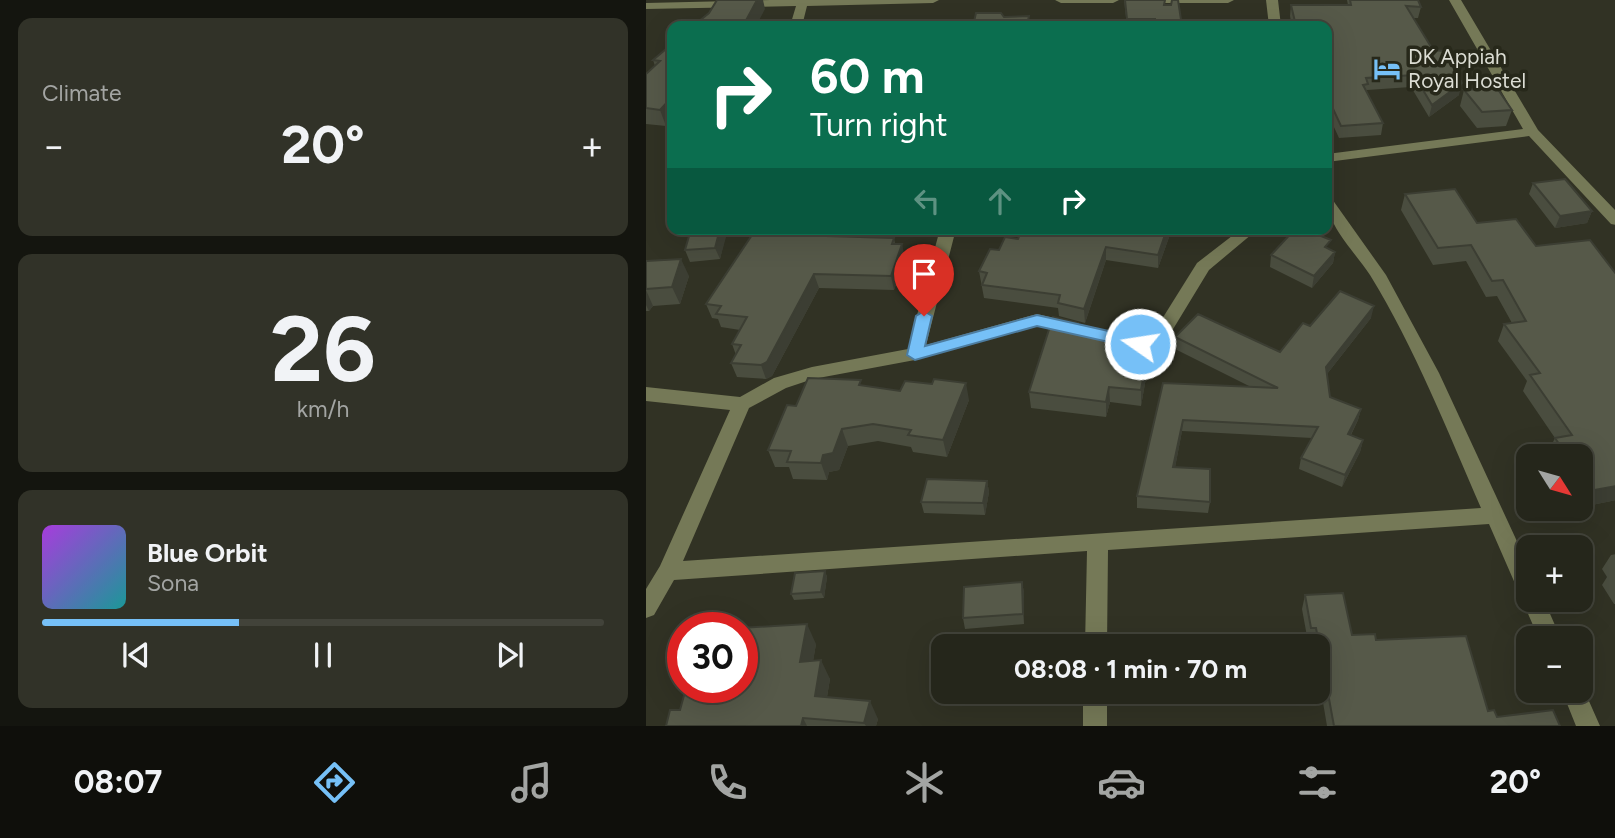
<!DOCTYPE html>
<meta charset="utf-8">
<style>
:root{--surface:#25261b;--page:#313228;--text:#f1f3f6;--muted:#a3a5a3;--line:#42433a;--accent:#76c0f7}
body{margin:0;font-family:Figtree,sans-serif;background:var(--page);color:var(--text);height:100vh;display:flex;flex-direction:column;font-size:26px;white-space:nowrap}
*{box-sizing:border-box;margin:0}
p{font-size:23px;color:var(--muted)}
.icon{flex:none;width:38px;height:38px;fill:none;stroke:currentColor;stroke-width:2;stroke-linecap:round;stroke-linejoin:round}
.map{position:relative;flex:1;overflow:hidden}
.sheet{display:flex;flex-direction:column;gap:18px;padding:18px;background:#14150f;width:646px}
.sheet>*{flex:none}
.guide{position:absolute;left:21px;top:21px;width:665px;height:214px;border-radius:14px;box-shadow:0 7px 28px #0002,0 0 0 2px var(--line);background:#0b6e4f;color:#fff;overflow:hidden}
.needle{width:46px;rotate:127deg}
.controls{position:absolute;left:870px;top:444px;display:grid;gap:14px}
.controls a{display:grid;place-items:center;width:77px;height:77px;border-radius:14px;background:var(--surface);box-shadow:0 7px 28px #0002,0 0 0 2px var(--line);font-size:35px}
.speed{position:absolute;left:21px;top:612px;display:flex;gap:14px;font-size:35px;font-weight:700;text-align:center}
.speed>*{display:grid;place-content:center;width:91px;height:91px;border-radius:50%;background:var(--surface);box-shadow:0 7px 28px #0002,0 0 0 2px var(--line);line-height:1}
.speed .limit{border:10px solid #d22;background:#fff;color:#111}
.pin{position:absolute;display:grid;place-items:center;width:60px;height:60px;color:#fff;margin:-72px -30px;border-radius:50% 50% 50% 0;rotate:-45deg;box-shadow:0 0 7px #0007}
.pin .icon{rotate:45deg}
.me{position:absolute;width:77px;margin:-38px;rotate:283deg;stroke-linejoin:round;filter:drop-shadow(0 0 5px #0008)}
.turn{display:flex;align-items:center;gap:24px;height:147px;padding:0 28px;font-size:32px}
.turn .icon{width:91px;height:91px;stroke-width:2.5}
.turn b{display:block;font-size:49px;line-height:60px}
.lanes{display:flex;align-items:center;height:66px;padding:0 28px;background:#0003;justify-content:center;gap:35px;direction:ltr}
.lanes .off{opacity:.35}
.big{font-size:52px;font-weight:700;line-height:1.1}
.sheet .tile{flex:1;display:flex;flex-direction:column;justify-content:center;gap:10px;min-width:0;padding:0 24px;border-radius:14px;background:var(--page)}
.sheet .dial{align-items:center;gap:0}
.dial b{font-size:91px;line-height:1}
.song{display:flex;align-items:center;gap:21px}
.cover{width:84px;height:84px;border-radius:10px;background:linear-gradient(135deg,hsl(280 70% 55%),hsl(180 70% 35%))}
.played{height:7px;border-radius:4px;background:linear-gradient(90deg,var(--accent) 35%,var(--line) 35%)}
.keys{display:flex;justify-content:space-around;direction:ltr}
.heat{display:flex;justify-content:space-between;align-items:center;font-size:38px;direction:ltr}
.trip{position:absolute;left:285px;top:634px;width:399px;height:70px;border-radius:14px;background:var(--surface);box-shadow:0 7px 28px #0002,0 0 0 2px var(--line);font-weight:700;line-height:70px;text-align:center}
.tabs{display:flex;height:112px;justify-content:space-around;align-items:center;background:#0f0f0b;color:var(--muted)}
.tabs .icon{width:49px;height:49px}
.tabs .active{color:var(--accent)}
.tabs b{font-size:32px;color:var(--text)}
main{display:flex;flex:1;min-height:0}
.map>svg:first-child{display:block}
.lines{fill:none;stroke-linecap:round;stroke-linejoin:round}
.minor{fill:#757957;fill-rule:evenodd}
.wall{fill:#4a4d3f}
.shaded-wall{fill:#3c3e33}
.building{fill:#565949;stroke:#3c3e33;stroke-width:2}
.route{fill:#76c0f7;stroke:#4d7da1;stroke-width:2}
.labels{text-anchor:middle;stroke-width:7;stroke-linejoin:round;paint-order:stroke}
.far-poi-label{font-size:21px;fill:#dcddd4;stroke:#27281a;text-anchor:start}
</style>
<main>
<section class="sheet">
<div class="tile"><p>Climate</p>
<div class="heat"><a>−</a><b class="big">20°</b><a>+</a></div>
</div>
<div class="tile dial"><b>26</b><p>km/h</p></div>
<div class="tile">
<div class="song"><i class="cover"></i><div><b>Blue Orbit</b><p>Sona</p></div></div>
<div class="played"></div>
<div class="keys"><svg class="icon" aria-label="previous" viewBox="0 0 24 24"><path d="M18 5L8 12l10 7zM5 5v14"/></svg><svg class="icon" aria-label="pause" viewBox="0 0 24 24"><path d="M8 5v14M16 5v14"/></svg><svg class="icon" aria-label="next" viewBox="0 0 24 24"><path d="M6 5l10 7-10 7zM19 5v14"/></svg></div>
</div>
</section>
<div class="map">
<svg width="970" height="726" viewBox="0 0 970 726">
<rect width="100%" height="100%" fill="#313224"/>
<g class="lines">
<path class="minor" d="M124,0H293L287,3L161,6L156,26H144L150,6L0,9V3Z
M409,0H473L467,3H415Z
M498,0H588L582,3H504Z
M620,0H632L635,26H623Z
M803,0H815L892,130L970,211V225L965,224L883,136L681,162V154L877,129Z
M681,198L686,199L740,275L793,373L882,565V600H898L915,639H893L876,600L878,596L874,595L843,524L462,550L461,646H439L441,551L28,580L8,615L0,618V589L14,566L84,410L0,401V387L94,397L128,378L166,367L262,349L294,229H310L280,345L391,314L493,338L506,335L551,263L595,229H612L563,270L518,344L493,350L391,326L269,360L167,379L140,388L103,408L37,561L835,508C801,430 769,348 724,275C709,252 680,225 681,198Z
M935,683L954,726H930L916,691H934Z
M437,691H461V726H437Z"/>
</g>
<path class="wall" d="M478,0H519L518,5L536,26H481Z
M701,0H772L775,7L772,18H767L813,95L783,117L765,87L721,90V92L737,123L735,135L693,138L681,112V26H646L644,16L645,5H702Z
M26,44V120L20,126L0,124V74L9,66L7,60Z
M818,90L866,110L860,126L831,128L814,106Z
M887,183L946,211L941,223L909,228L883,194Z
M759,194L890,246L970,274V500L941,506L937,512L904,518L899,509H934V457H903L901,454L909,438L877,391L881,381L852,341L858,324L866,323L851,296L840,297L820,261L787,265L755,210Z
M45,229H81L74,259L44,262L39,250Z
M155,229L157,235L248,238L249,244L259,258L248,290L173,288L126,376L120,379L91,377L85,363L90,355L86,344L94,330L75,327L72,319L66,318L60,304Z
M526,229L512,268L460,260L439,323L413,316L412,308L338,298L333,271L353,250L372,239L462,232Z
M683,249L689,252L687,263L666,288L624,267L625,255Z
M0,261L43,276L34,304L7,306L3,311H0Z
M725,318L681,374L684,397L715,409L712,420L705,435L717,440L714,452L696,487L653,469L655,458L666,438L536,431L529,467L564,502L562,513L491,508V496L517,383L605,387L529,349V337L634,352L664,326Z
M432,323L433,333L484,344L503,361L495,406L464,402L460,417L385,408L383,392Z
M217,386L323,400L301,457L267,452L265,447L232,441L202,446L193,470L183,472L181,480L147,479L143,467H129L122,450L150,406Z
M341,481L343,492L339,515L278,513L275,502Z
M970,554V604H968L956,585L961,577L956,569L965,555Z
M179,571L181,577L178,598L148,600L145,594Z
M376,582L378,593V624L319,629L317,618Z
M659,595L706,635L730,640L851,717L914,726H681L672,673V646H667V642H662L656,609Z
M170,644L167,661L184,679L181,697L232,719L230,726H20L34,710Z"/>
<path class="shaded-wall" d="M111,0H117L119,9L110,26H97Z
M816,83L813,95L783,117L786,105Z
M26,97V120L20,126L14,110Z
M946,211L941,223L909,228L914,216Z
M74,229L82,230L74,259L69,248Z
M150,229H155L158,238L147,235Z
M521,229H526L512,268V255Z
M256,244L259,258L248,290L245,276Z
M460,247V260L439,323L438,309Z
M689,252L687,263L666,288L668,276Z
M35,259L43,276L34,304L26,287Z
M168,274L173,288L126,376L120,379L115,365Z
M0,290L7,306L3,311L0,305Z
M728,306L725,318L677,379L680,367Z
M503,346V361L495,406V390Z
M320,383L323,400L301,457L297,440Z
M463,387L464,402L460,417V402Z
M715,409L712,420L699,446L702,434Z
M537,420L536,431L527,479V467Z
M196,429L202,446L193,470L183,472L181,480L175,463L177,455Z
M717,440L714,452L696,487L699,475Z
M341,481L343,492L339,515L337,503Z
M970,486V500L941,506L937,512L904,518L909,509H934V499L943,491Z
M179,571L181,577L178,598L175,592Z
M376,582L378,593V624L377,614Z
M161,624L170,644L164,680L154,662Z
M175,660L184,679L178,714L169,696Z
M224,701L232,719L230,726H220L218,723Z
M157,718L161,726H155Z"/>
<path class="building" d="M71,0H111L97,26H47L63,13Z
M479,0H519L518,5H525L526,0H532L536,26H510L509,19H481Z
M704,0H772L775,7L760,6L787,50L798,51L816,83L786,105L768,75L720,78L722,84L717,85L737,123L695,126L681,96V26H650L645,5H705Z
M330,13H355L358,17L383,16L381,25H393L327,26Z
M26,44V97L14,110L0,108V74L14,61L7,60Z
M851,88L866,110L836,112L818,90Z
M919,179L946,211L914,216L887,183Z
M809,189L831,223L870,219L890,246L944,240L970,274V486L943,491L946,496L934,498V457H922L909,438L926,435L884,375L894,373L858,324L880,321L857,280L846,281L825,245L792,248L759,194Z
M45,229H74L69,248L39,250Z
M110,229H150L147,235L248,238L246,244H256L245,276L168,274L121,362L115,365L85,363L95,345L86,344L101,317L70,314L75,306L60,304Z
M376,229H445L462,232L463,229H521L512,255L460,247L438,309L412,303L414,295L336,285L341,273L333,271L344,249L353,250L359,237L372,239Z
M649,229H658L685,240L679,247L689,252L668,276L625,255Z
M35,259L26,287L0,289V261Z
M694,291L728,306L680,367L684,397L715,409L702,434L717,440L699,475L655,458L672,427L537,420L527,467L564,469V502L491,496L517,383L632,388L529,337L552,314L634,352L657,323L664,326Z
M407,317L432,323L429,333L484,338L483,344L503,346L495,390L463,387L460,402L383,392Z
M162,378L215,380L213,385L254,391L259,381L286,384L288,379L320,383L297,440L262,435L265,430L227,424L196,429L187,453L177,455L175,463L141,462L145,451L122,450L141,405L150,406Z
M281,479L341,481L337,503L275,502Z
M179,571L175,592L145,594L149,573Z
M376,582L377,614L317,618L318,587Z
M697,593L706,635L729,634L730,640L820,636L842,711L848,710L851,717L907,710L914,726H688L670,628H665L659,595Z
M161,624L154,662L175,660L169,696L224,701L218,723L157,718L155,726H20L24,710H34L40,688H96V628H93Z"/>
<path class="route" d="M278,311L286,316L279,346L391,315L494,338L501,344L494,349L391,326L269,360L261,355L270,316Z"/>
<defs>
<symbol id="hotel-bare" viewBox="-9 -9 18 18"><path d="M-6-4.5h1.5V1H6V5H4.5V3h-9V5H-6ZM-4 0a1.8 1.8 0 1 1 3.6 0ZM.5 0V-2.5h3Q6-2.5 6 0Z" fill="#76c0f7" stroke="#27281a" stroke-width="2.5" paint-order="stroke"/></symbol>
</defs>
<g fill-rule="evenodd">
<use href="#hotel-bare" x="722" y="50" width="38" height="38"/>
</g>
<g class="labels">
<g class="far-poi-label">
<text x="762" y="64">DK Appiah<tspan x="762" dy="24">Royal Hostel</tspan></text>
</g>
</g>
</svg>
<div class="controls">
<a><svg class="needle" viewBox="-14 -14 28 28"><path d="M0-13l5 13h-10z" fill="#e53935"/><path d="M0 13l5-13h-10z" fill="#a3a5a3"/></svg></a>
<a>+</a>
<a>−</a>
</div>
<div class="speed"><div class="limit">30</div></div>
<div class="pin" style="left:278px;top:316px;background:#d93025"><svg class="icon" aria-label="arrive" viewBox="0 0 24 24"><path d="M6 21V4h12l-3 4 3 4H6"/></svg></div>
<svg class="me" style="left:494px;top:344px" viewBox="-20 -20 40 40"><circle r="17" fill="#76c0f7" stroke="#fff" stroke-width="3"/><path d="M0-11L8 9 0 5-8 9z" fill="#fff"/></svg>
<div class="trip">08:08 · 1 min · 70 m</div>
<div class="guide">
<div class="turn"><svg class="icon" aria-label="right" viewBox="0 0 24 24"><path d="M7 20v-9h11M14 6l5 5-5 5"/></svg><div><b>60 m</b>Turn right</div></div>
<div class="lanes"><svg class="icon off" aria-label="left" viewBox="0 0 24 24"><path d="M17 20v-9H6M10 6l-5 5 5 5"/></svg><svg class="icon off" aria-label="ahead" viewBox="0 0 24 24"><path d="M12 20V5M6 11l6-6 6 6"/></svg><svg class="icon" aria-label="right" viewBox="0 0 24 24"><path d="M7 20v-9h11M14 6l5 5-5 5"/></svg></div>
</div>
</div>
</main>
<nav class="tabs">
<b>08:07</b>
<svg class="icon active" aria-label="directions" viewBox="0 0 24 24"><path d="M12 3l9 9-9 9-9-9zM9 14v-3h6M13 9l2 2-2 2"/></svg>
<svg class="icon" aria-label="music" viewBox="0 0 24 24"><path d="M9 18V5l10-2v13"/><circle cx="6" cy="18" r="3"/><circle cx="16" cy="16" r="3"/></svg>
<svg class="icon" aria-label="phone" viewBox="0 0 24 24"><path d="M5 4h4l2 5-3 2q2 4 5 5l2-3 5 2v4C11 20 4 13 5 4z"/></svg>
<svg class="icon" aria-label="climate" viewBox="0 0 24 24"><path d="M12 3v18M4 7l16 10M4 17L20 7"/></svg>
<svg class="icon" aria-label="car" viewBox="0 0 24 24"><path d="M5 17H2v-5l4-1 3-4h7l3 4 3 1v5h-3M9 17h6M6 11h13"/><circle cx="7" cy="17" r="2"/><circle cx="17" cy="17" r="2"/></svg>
<svg class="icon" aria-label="filters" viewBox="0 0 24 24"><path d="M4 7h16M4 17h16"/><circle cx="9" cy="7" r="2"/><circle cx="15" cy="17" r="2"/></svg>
<b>20°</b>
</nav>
